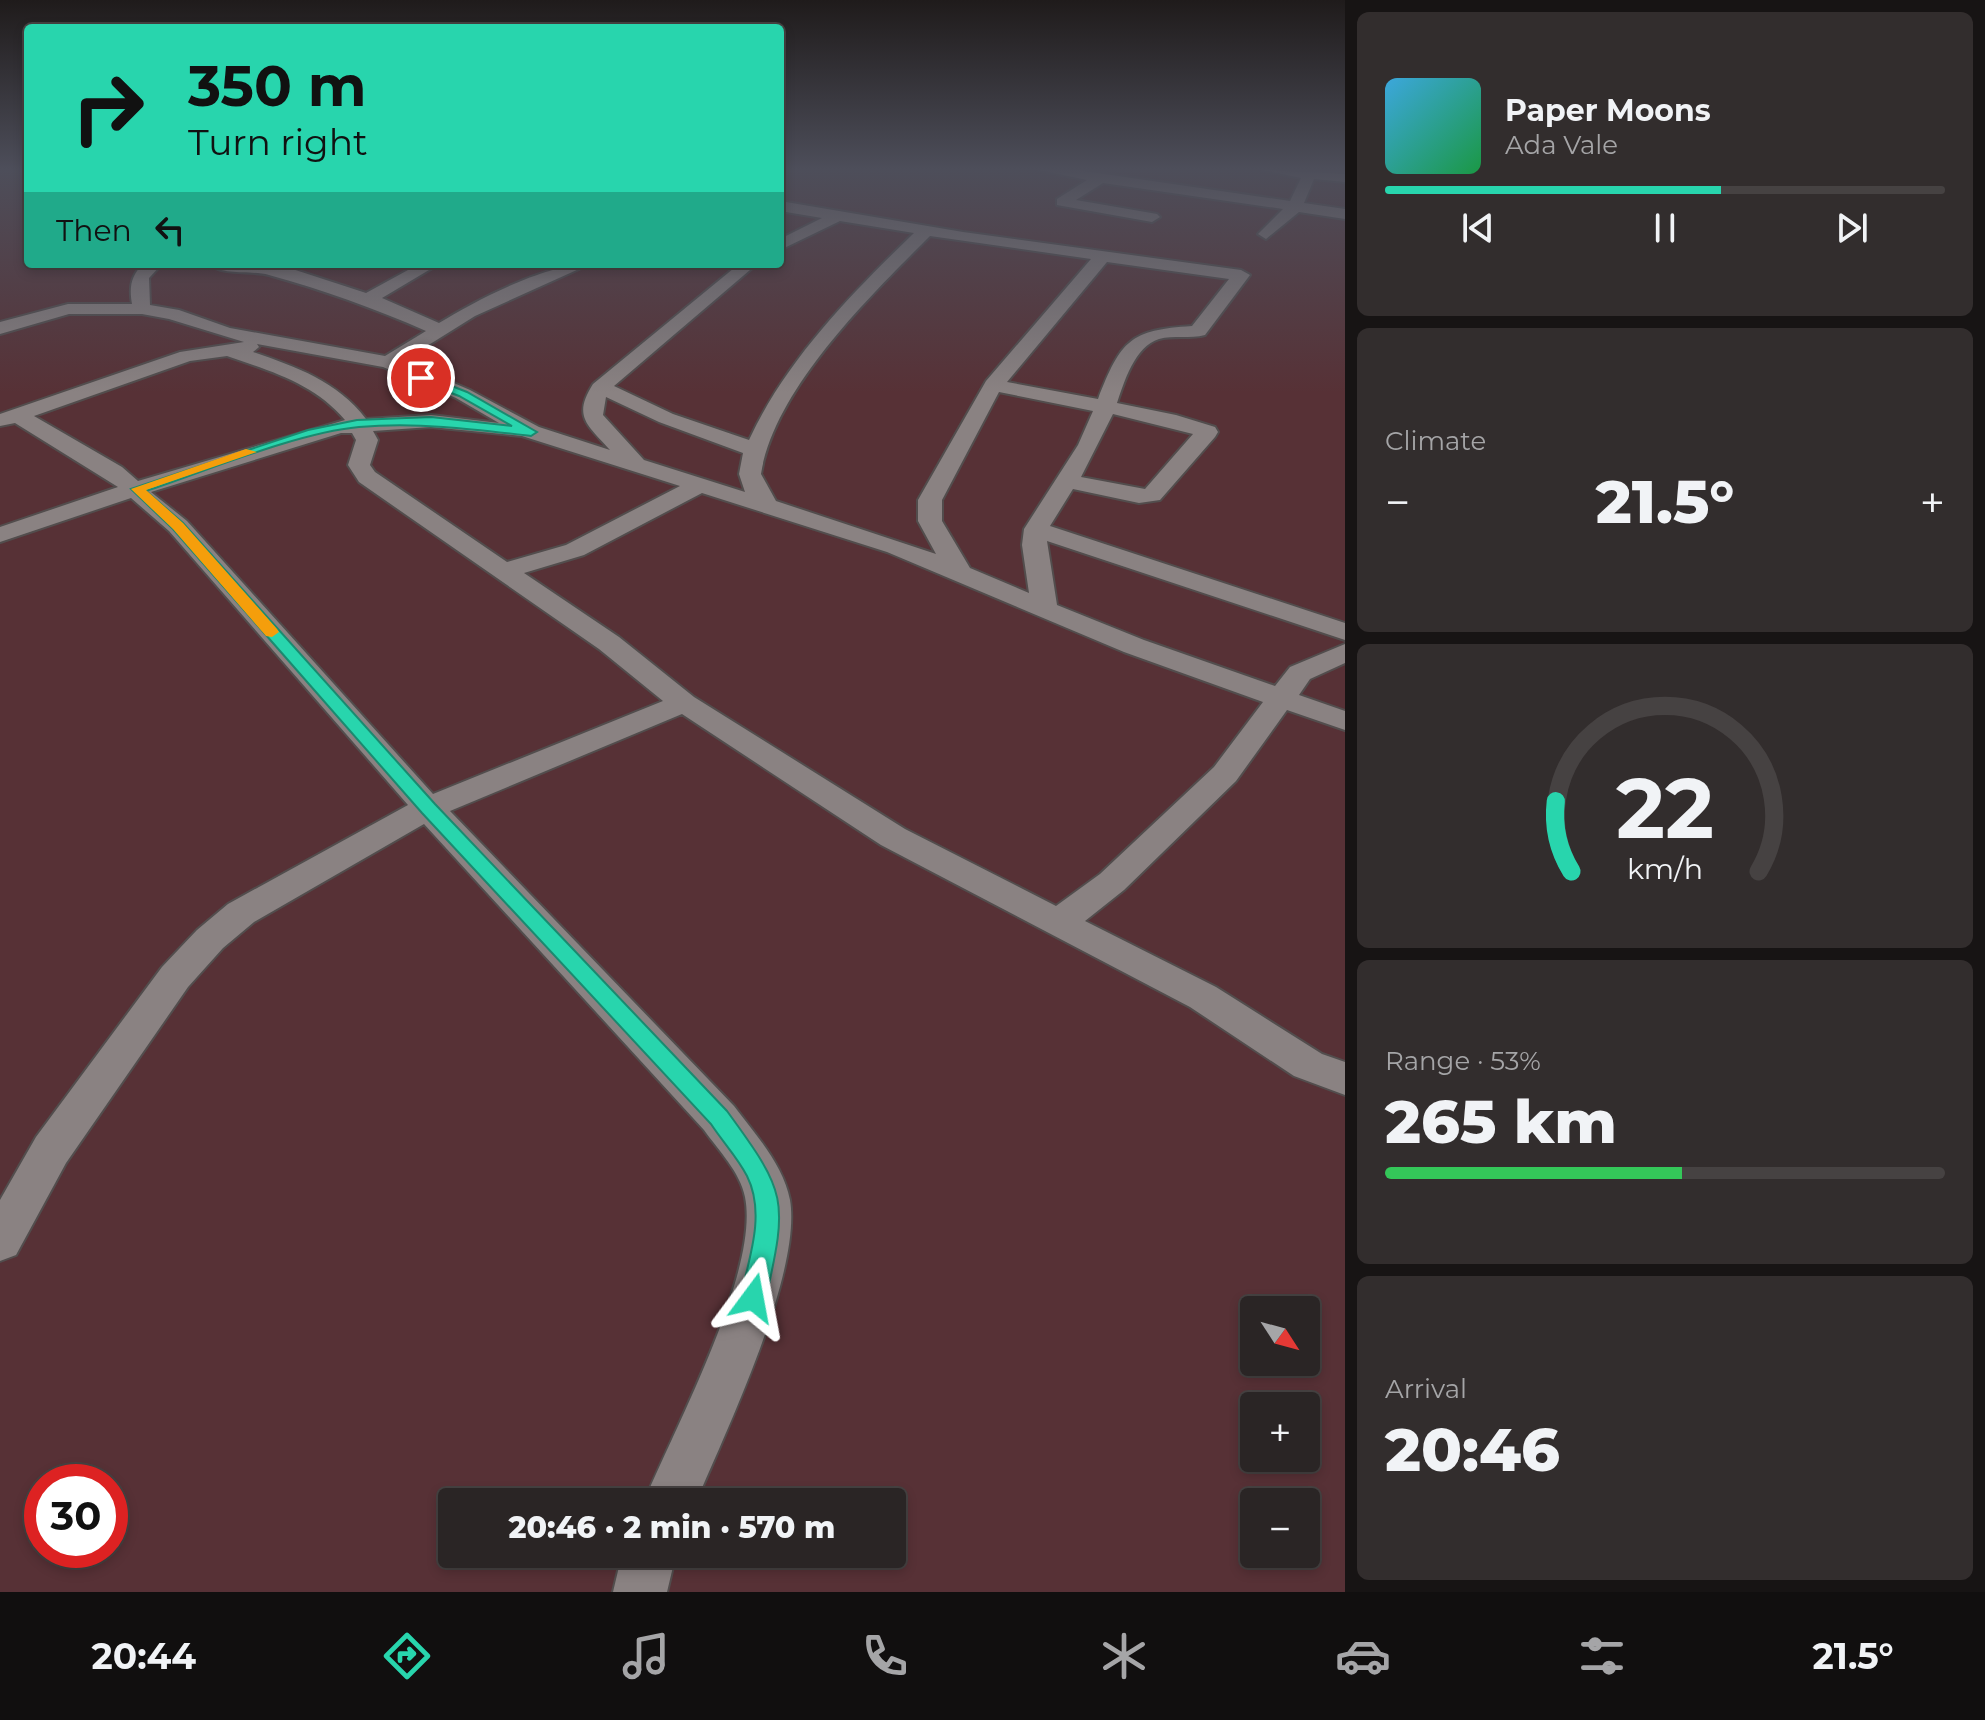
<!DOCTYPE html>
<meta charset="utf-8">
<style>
:root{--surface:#2a2525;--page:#322d2d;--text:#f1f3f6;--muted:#a5a5a7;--line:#464242;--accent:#28d5ad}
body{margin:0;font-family:Montserrat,sans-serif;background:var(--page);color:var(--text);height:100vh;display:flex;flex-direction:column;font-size:30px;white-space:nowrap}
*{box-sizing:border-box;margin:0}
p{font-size:26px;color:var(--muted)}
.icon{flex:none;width:44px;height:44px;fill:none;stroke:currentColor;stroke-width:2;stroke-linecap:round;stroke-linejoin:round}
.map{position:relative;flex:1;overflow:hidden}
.sheet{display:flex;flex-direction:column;gap:12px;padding:12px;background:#171414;width:640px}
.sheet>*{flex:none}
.guide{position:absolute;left:24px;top:24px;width:760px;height:244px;border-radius:8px;box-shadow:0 4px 12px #0003,0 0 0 2px var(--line);background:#28d5ad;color:#111;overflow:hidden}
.needle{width:52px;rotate:126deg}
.tools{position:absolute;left:1240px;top:1296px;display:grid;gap:16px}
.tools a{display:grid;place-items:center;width:80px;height:80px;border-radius:8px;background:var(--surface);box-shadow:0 4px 12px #0003,0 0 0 2px var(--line);font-size:40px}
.speed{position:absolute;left:24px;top:1464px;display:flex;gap:16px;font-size:40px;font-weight:700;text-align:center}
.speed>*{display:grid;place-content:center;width:104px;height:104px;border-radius:50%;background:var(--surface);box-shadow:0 4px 12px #0003,0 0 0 2px var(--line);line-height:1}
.speed .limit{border:12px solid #d22;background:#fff;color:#111}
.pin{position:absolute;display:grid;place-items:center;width:68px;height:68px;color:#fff;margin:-34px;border:4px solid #fff;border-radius:50%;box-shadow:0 2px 8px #0007}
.me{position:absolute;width:88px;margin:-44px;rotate:13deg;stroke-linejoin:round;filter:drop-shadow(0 0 6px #0008)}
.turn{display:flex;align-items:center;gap:28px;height:168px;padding:0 32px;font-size:36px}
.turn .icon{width:104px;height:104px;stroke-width:2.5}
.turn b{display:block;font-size:56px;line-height:68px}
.then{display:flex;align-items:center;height:76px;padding:0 32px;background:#0003;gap:16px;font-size:30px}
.big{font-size:60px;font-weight:800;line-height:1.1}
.sheet .widget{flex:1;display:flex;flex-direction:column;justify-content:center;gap:12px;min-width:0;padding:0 28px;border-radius:12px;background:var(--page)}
.sheet .dial{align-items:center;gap:0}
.dial svg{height:208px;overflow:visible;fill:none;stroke:var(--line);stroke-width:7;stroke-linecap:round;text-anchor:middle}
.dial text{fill:var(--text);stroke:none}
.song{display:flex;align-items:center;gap:24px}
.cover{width:96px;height:96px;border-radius:12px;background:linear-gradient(135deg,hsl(200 70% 55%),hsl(140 70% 35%))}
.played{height:8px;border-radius:4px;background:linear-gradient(90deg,var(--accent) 60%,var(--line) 60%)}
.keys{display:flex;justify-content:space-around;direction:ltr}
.heat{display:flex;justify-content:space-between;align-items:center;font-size:44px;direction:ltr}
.charge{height:12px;border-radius:6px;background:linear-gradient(90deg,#34c759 53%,var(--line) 0)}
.trip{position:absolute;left:438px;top:1488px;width:468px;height:80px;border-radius:8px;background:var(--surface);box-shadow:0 4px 12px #0003,0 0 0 2px var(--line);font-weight:800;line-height:80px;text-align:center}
.menu{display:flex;height:128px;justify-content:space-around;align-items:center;background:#110f0f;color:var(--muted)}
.menu .icon{width:56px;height:56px}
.menu .current{color:var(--accent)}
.menu b{font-size:36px;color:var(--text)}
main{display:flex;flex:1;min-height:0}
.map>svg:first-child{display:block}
.green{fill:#573136;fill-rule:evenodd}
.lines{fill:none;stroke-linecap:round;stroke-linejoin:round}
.minor-casing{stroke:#524d4d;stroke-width:4}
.minor{fill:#8a8282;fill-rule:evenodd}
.route{fill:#28d5ad;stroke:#1a8a70;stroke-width:2}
.slow{fill:#f59e0b}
</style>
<main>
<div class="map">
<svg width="1345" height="1592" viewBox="0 0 1345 1592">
<rect width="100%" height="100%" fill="#383131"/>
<path class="green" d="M0,170H28V264H780V170H1345V1592H0ZM1254,1310H1306V1362H1254ZM1254,1406H1306V1458H1254ZM42,1482H110V1550H42ZM452,1502H892V1554H452ZM1254,1502H1306V1554H1254Z"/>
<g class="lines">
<defs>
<path id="minor" d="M1039,170H1077L1290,201L1301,178L1263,170L1345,174V182L1314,179L1304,203L1345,209V219L1299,212L1266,239L1258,234L1283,209L1103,183L1076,200L1157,214L1160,217L1152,222L1057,205V199L1087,180Z
M780,201L963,232L1241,270L1250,275L1205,335C1190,339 1173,335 1159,339C1135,346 1124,382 1117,403L1176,415L1215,427L1218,432L1215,437L1160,500L1139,503L1073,489L1050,526L1345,623V640L1047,541L1057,605L1144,640L1275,686L1290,667L1345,644V663L1310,679L1299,695L1345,711V730L1287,710L1236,781L1124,890L1085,921L1216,987L1322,1054L1345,1062V1095L1294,1076L1190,1007L881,845L682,714L450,811L734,1106C755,1134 783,1164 790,1200C802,1273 726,1431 696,1502H644C673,1431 760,1271 745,1197C740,1172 719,1151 704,1130L424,824L254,922L223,948L188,987L66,1163L16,1255L0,1261V1200L36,1137L162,967L197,930L228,904L408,805L169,531L131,498L0,542V527L118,487L15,423L0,426V414L180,352L244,342L169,319L142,314H69L0,334V322L68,304H132C129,287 131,276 143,264H162L149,278L150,305L179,310L230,328L385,356L426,331C374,308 323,290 269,275C252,270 222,276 210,264H277L366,293L419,264H439L382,298L439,323C478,299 546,264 590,264L475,316L403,361L470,390L539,427L610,450C588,425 572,417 593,384L739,264H757L614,386L673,414L749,440C786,360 851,294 914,233L840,221L780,250V239L822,218L780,211ZM930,236L1091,259L986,381L918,500V521L936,554L776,501L761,474C774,389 871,295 930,236ZM1107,262L1229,279L1192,326C1130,330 1121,340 1098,399L1007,382ZM257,344L383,367L456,398L499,423L431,415L366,419C337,381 296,367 253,352L259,347ZM227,356C271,371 315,384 345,420L138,481L122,467L34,416L190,361ZM999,392L1093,411L1078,445L1024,529L1022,545L1029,593L970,568L942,521V500ZM606,397L659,422L743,453L739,474L745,492L644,460L603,415ZM1113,414L1193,434L1145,489L1081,477ZM431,427L522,436L680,486L566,545L507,562L375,472L370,465L378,440L373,431ZM341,433H352L356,440L348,465L359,482L599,649L663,701L433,794L187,521L151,492ZM702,493L887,552L1124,652L1263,702L1214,767L1100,874L1056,906L905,829L694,697L619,637L524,573L584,555Z
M622,1554H676L667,1592H613Z"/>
</defs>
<use href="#minor" class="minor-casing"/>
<use href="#minor" class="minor"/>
</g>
<linearGradient id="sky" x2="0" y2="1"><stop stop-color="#1f1b1b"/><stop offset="0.43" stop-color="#4d4e5a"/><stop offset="1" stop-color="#4d4e5a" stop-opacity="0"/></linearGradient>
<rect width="1345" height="393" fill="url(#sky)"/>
<path class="route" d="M421,374L467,392L537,432L531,436C473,429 417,422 359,427C296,433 209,470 146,491L183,523L435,804L727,1111C787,1193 788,1199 766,1298L762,1307L753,1310L743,1307L740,1298C749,1259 766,1214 747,1176C738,1158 722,1141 711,1124L422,813L173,529L131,489L308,430L357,420L431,417L512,426L459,396L417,380Z"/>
<path class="slow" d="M246,449L257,452L146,490L183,523L277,629L279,632L272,637L266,636L173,529L131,489Z"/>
</svg>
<div class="tools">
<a><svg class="needle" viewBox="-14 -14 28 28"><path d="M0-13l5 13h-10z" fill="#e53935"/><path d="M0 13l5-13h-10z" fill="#a5a5a7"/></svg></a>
<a>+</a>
<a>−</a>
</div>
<div class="speed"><div class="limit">30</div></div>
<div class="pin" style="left:421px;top:378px;background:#d93025"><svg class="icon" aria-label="arrive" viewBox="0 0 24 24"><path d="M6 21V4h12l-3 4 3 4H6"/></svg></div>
<svg class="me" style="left:753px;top:1298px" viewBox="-20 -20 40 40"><path d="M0-17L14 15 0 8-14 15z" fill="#28d5ad" stroke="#fff" stroke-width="4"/></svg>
<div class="trip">20:46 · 2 min · 570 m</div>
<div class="guide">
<div class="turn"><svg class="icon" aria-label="right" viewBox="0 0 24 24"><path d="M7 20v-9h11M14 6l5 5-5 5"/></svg><div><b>350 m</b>Turn right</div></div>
<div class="then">Then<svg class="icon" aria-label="left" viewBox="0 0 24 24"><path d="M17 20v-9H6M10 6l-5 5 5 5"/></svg></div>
</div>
</div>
<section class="sheet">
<div class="widget">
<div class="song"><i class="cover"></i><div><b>Paper Moons</b><p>Ada Vale</p></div></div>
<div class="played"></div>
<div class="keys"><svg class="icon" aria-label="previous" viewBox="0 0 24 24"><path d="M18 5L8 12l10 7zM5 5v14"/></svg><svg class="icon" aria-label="pause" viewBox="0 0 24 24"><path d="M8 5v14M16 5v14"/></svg><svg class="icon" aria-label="next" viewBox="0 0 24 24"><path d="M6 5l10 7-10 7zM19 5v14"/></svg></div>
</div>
<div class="widget"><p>Climate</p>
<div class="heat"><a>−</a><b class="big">21.5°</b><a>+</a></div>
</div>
<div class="widget dial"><svg viewBox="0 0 100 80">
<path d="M14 69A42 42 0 1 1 86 69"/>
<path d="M14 69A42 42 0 0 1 8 42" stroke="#28d5ad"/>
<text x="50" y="56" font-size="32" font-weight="700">22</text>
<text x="50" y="72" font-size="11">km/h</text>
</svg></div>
<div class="widget"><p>Range · 53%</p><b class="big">265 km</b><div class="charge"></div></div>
<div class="widget"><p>Arrival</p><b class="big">20:46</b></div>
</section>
</main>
<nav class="menu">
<b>20:44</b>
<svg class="icon current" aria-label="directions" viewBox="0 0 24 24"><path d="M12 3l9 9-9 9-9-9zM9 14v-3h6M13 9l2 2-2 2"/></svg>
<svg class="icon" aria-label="music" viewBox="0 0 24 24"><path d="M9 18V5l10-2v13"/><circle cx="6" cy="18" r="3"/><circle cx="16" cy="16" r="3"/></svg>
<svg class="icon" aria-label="phone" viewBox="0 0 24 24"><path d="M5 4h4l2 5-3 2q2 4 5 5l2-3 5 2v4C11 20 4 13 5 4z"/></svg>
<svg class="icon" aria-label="climate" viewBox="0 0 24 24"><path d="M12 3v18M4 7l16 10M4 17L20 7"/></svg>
<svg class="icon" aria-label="car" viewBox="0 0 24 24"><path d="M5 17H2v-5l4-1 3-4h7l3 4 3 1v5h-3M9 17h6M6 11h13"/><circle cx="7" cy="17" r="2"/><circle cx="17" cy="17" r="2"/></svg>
<svg class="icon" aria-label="filters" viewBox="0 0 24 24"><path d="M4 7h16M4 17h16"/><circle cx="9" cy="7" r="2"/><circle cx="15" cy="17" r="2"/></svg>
<b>21.5°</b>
</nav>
